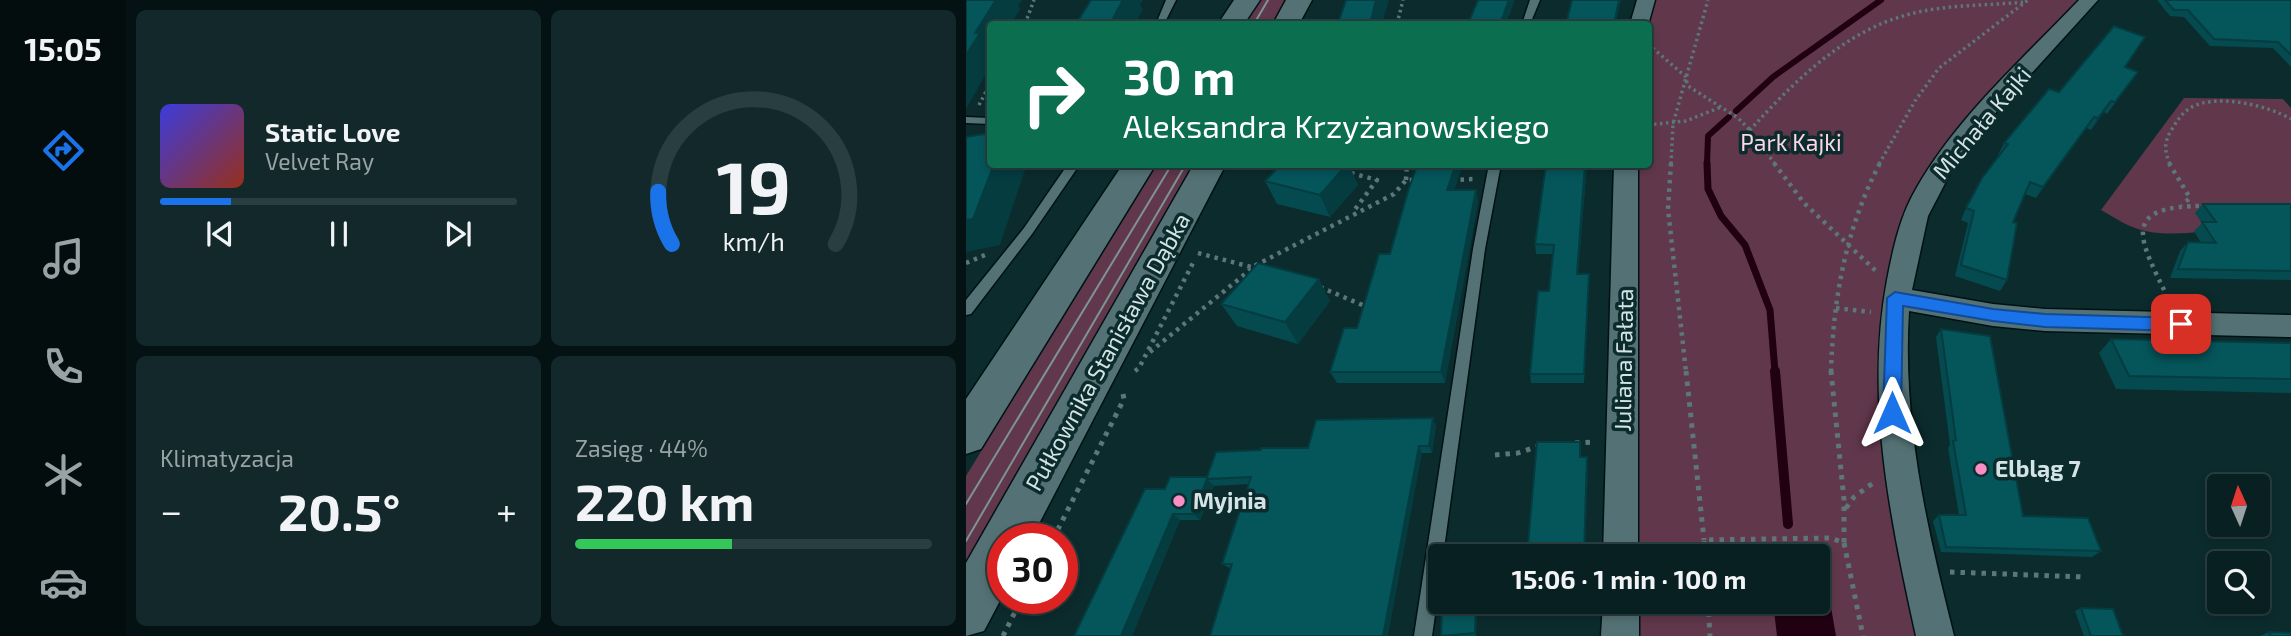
<!DOCTYPE html>
<html lang="pl">
<meta charset="utf-8">
<style>
:root{--surface:#092022;--page:#12282a;--text:#f1f3f6;--muted:#99a3a5;--line:#293e40;--accent:#1a73e8}
body{margin:0;font-family:"Exo 2",sans-serif;background:var(--page);color:var(--text);height:100vh;display:flex;flex-direction:column;font-size:26px;white-space:nowrap}
*{box-sizing:border-box;margin:0}
p{font-size:23px;color:var(--muted)}
.icon{flex:none;width:38px;height:38px;fill:none;stroke:currentColor;stroke-width:2;stroke-linecap:round;stroke-linejoin:round}
.map{position:relative;flex:1;overflow:hidden}
.panel{display:flex;flex-direction:column;gap:10px;padding:10px;background:#051213;width:840px}
.panel>*{flex:none}
.banner{position:absolute;left:21px;top:21px;width:665px;height:147px;border-radius:7px;box-shadow:0 4px 10px #0003,0 0 0 2px var(--line);background:#0b6e4f;color:#fff;overflow:hidden}
.needle{width:46px;rotate:357deg}
.tools{position:absolute;left:1241px;top:474px;display:grid;gap:14px}
.tools a{display:grid;place-items:center;width:63px;height:63px;border-radius:7px;background:var(--surface);box-shadow:0 4px 10px #0003,0 0 0 2px var(--line);font-size:35px}
.speed{position:absolute;left:21px;top:523px;display:flex;gap:14px;font-size:35px;font-weight:700;text-align:center}
.speed>*{display:grid;place-content:center;width:91px;height:91px;border-radius:50%;background:var(--surface);box-shadow:0 4px 10px #0003,0 0 0 2px var(--line);line-height:1}
.speed .limit{border:10px solid #d22;background:#fff;color:#111}
.pin{position:absolute;display:grid;place-items:center;width:60px;height:60px;color:#fff;margin:-30px;border-radius:14px;box-shadow:0 4px 10px #0006}
.me{position:absolute;width:77px;margin:-38px;rotate:0deg;stroke-linejoin:round;filter:drop-shadow(0 0 5px #0008)}
.turn{display:flex;align-items:center;gap:24px;height:147px;padding:0 21px;font-size:32px}
.turn .icon{width:91px;height:91px;stroke-width:2.5}
.turn b{display:block;font-size:49px;line-height:60px}
.big{font-size:52px;font-weight:700;line-height:1.1}
.panel .widget{flex:1;display:flex;flex-direction:column;justify-content:center;gap:10px;min-width:0;padding:0 24px;border-radius:10px;background:var(--page)}
.panel .dial{align-items:center;gap:0}
.dial svg{height:182px;overflow:visible;fill:none;stroke:var(--line);stroke-width:7;stroke-linecap:round;text-anchor:middle}
.dial text{fill:var(--text);stroke:none}
.song{display:flex;align-items:center;gap:21px}
.cover{width:84px;height:84px;border-radius:10px;background:linear-gradient(135deg,hsl(240 70% 55%),hsl(10 70% 35%))}
.played{height:7px;border-radius:4px;background:linear-gradient(90deg,var(--accent) 20%,var(--line) 20%)}
.keys{display:flex;justify-content:space-around;direction:ltr}
.heat{display:flex;justify-content:space-between;align-items:center;font-size:38px;direction:ltr}
.charge{height:10px;border-radius:5px;background:linear-gradient(90deg,#34c759 44%,var(--line) 0)}
.panel .tiles{flex:1;display:grid;gap:10px;grid-template-columns:repeat(2,1fr)}
.trip{position:absolute;left:462px;top:544px;width:402px;height:70px;border-radius:7px;background:var(--surface);box-shadow:0 4px 10px #0003,0 0 0 2px var(--line);font-weight:700;line-height:70px;text-align:center}
main{display:flex;flex:1;min-height:0}
.menu{display:flex;flex-direction:column;width:126px;justify-content:space-around;align-items:center;background:#040d0e;color:var(--muted)}
.menu .icon{width:49px;height:49px}
.menu .active{color:var(--accent)}
.menu b{font-size:32px;color:var(--text)}
.map>svg:first-child{display:block}
.green{fill:#61374c}
.water{fill:#210012}
.lines{fill:none;stroke-linecap:round;stroke-linejoin:round}
.stream-far2{stroke:#210012;stroke-width:6}
.stream-far1{stroke:#210012;stroke-width:7}
.stream{stroke:#210012;stroke-width:10}
.lane-casing{stroke:#001214;stroke-width:3}
.street-casing{stroke:#001214;stroke-width:3}
.secondary-casing{stroke:#001214;stroke-width:3}
.path-far2{stroke:#5d7678;stroke-width:3.5;stroke-dasharray:2.5 3.5;stroke-linecap:butt}
.path-far1{stroke:#5d7678;stroke-width:4.5;stroke-dasharray:3.5 5;stroke-linecap:butt}
.path{stroke:#5d7678;stroke-width:5;stroke-dasharray:4.5 6;stroke-linecap:butt}
.lane{fill:#547275;fill-rule:evenodd}
.street{fill:#547275;fill-rule:evenodd}
.secondary{fill:#547275;fill-rule:evenodd}
.tram{stroke:#7d9496;stroke-width:2}
.wall{fill:#044a4e}
.shaded-wall{fill:#043c40}
.building{fill:#05565b;stroke:#043c40;stroke-width:2}
.route{fill:#1a73e8;stroke:#114b97;stroke-width:2}
.poi-dot{fill:#fb8fc5;stroke:#0c2b2d;stroke-width:2.5}
.labels{text-anchor:middle;stroke-width:7;stroke-linejoin:round;paint-order:stroke}
.street-label{font-size:23px;fill:#d4e4e6;stroke:#0c2b2d}
.park-label{font-size:23px;fill:#fbd6e7;stroke:#0c2b2d}
.poi-label{font-size:23px;font-weight:bold;fill:#d4e4e6;stroke:#0c2b2d;text-anchor:start}
</style>
<main>
<nav class="menu">
<b>15:05</b>
<svg class="icon active" aria-label="directions" viewBox="0 0 24 24"><path d="M12 3l9 9-9 9-9-9zM9 14v-3h6M13 9l2 2-2 2"/></svg>
<svg class="icon" aria-label="music" viewBox="0 0 24 24"><path d="M9 18V5l10-2v13"/><circle cx="6" cy="18" r="3"/><circle cx="16" cy="16" r="3"/></svg>
<svg class="icon" aria-label="phone" viewBox="0 0 24 24"><path d="M5 4h4l2 5-3 2q2 4 5 5l2-3 5 2v4C11 20 4 13 5 4z"/></svg>
<svg class="icon" aria-label="climate" viewBox="0 0 24 24"><path d="M12 3v18M4 7l16 10M4 17L20 7"/></svg>
<svg class="icon" aria-label="car" viewBox="0 0 24 24"><path d="M5 17H2v-5l4-1 3-4h7l3 4 3 1v5h-3M9 17h6M6 11h13"/><circle cx="7" cy="17" r="2"/><circle cx="17" cy="17" r="2"/></svg>
</nav>
<section class="panel">
<div class="tiles">
<div class="widget">
<div class="song"><i class="cover"></i><div><b>Static Love</b><p>Velvet Ray</p></div></div>
<div class="played"></div>
<div class="keys"><svg class="icon" aria-label="previous" viewBox="0 0 24 24"><path d="M18 5L8 12l10 7zM5 5v14"/></svg><svg class="icon" aria-label="pause" viewBox="0 0 24 24"><path d="M8 5v14M16 5v14"/></svg><svg class="icon" aria-label="next" viewBox="0 0 24 24"><path d="M6 5l10 7-10 7zM19 5v14"/></svg></div>
</div>
<div class="widget dial"><svg viewBox="0 0 100 80">
<path d="M14 69A42 42 0 1 1 86 69"/>
<path d="M14 69A42 42 0 0 1 8 46" stroke="#1a73e8"/>
<text x="50" y="56" font-size="32" font-weight="700">19</text>
<text x="50" y="72" font-size="11">km/h</text>
</svg></div>
<div class="widget"><p>Klimatyzacja</p>
<div class="heat"><a>−</a><b class="big">20.5°</b><a>+</a></div>
</div>
<div class="widget"><p>Zasięg · 44%</p><b class="big">220 km</b><div class="charge"></div></div>
</div>
</section>
<div class="map">
<svg width="1325" height="636" viewBox="0 0 1325 636">
<rect width="100%" height="100%" fill="#0c2b2d"/>
<path class="green" d="M291,0H323L310,24H276Z
M680,0H1123L978,163L929,298L969,636H654L655,602H852V556H655L660,165L682,164V24H674Z
M1218,98L1317,99L1325,108V214C1280,223 1225,240 1179,231C1164,228 1149,218 1135,210Z
M191,165H232L0,573V476Z"/>
<path class="water" d="M852,567H858L870,636H811L807,602H852Z"/>
<g class="lines">
<path class="stream-far2" d="M770,111L807,77L915,0
M741,164L742,136L763,117"/>
<path class="stream-far1" d="M741,163L742,189L755,216L779,245L804,310L809,372"/>
<path class="stream" d="M809,371L822,524"/>
<defs>
<path id="lane" d="M200,0H210L198,24H190Z
M564,0H574L564,24H556Z
M0,117L24,118V124L0,123Z
M102,164H114L66,234L5,314L0,315V300L58,228Z
M523,164H535L519,249L477,556H474V579L466,636H448L507,249Z"/>
<path id="street" d="M671,0H689L682,25L664,24Z
M1113,0H1132L1024,119L987,168L962,216L946,290L1027,304L1079,309L1325,315V337L1079,331L1027,326L943,311C936,423 961,528 988,636H950C924,518 899,398 921,280C927,249 934,216 950,189C991,117 1056,60 1113,0Z
M648,164H672V556H637Z
M637,602H673V636H635Z"/>
<path id="secondary" d="M268,0H294L278,24H252Z
M320,0H346L333,24H307Z
M157,164H190L15,449L0,454V399Z
M228,164H260L65,539H37V595L18,631L0,636V563Z"/>
</defs>
<use href="#lane" class="lane-casing"/>
<use href="#street" class="street-casing"/>
<use href="#secondary" class="secondary-casing"/>
<path class="path-far2" d="M59,24L68,0
M431,24L437,0
M682,44L719,76L722,86L772,118L784,130
M13,105L24,84
M682,125L720,121L755,107
M705,164L707,124L742,0
M809,164L784,130C826,84 875,34 937,16C976,4 1019,6 1059,2
M913,164L949,101L973,68L1062,0
M1204,164C1198,151 1198,141 1206,129C1211,121 1216,113 1224,108C1249,93 1301,105 1325,119"/>
<path class="path-far1" d="M705,163L702,209L720,372
M808,163L838,203L910,271
M1203,163L1224,198L1216,205
M385,173L411,180L387,212
M440,180L441,164
M486,180L509,179
M232,253L289,268
M0,263L19,255
M354,287L401,307
M1202,298C1174,240 1151,205 1240,206
M870,308L905,312
M184,352L290,265L428,194L440,180H449
M169,371L173,368L229,259
M865,372C867,299 880,228 914,163"/>
<path class="path" d="M720,371L738,540
M609,443L628,442
M529,455L552,453L576,445
M880,508L888,497L907,483
M87,539L158,399L157,394
M878,543L897,636
M739,556L738,540L865,538L878,543V500L865,371
M984,572L1119,577
M742,602L744,636
M37,636L56,598"/>
<use href="#lane" class="lane"/>
<use href="#street" class="street"/>
<use href="#secondary" class="secondary"/>
<path class="tram" d="M288,24L302,0
M0,504L206,164
M0,541L220,164"/>
</g>
<path class="wall" d="M380,0L416,24H374L373,21Z
M1191,0H1325V67L1307,48L1244,46L1218,17L1204,16Z
M1159,67L1164,83L1141,114L1138,112L1125,130L1121,128L1070,198L1059,194L1047,222L1041,280L1034,291L989,276L1002,223L995,220L1000,208L1034,155H1032L1038,143L1093,92Z
M452,164H497L488,190H510L512,202L479,383H371L364,372L391,328L424,254Z
M580,164H621L612,274H623V283L618,383H565L564,374L583,291L587,254H570L569,244Z
M299,181L392,185L364,217L311,204Z
M1237,204H1325V280L1204,278L1214,251L1222,242L1235,243L1228,231L1236,223L1229,213Z
M364,301L332,344L271,326L255,304Z
M975,329L1057,516L1135,551L1126,557L975,552L967,521L973,515H993L982,448L984,445L970,337Z
M1145,339L1325,343V393L1150,389L1133,353Z
M470,425L466,453H456L265,569L256,564L283,484L248,486L234,520H214L166,636H108L199,489L342,448Z
M495,602H518L510,603L511,605L510,636H475L496,603Z
M610,602L609,610H560L557,604Z
M1115,608L1157,636H1118L1109,611Z
M1303,632L1325,636H1294Z"/>
<path class="shaded-wall" d="M30,0H56L52,6L54,9L45,24H24V67L0,109V55L9,33Z
M157,0H177L174,5L177,9L169,24H144Z
M410,0H423L416,24H406L405,20Z
M543,0H548V3L540,24H534Z
M653,0H655L650,24H648Z
M1145,101L1138,112L1125,130L1132,118Z
M1128,117L1121,128L1070,198L1077,187Z
M28,164H61L34,245L0,252V220Z
M381,164H383L392,185L364,217L354,195Z
M490,164H497L484,203L481,190Z
M619,164H621L611,283V274Z
M510,190L512,202L479,383L475,372Z
M623,274V283L618,383V374Z
M353,279L364,301L332,344L319,322Z
M467,418L470,425L466,453L463,446Z
M453,446L456,453L422,636H417Z
M621,457L622,465L619,556H618Z
M241,479L248,486L234,520L227,514Z
M207,514L214,520L166,636H155Z
M510,602L511,605L510,636L509,633Z"/>
<path class="building" d="M0,0H30L9,33H14L0,55Z
M125,0H157L144,24H110Z
M380,0H410L405,20L373,21Z
M512,0H543L534,24H502Z
M606,0H653L648,24H600Z
M1199,0H1325V55L1312,42L1248,39L1222,10H1208Z
M1148,26L1179,37L1159,67L1172,72L1149,102L1145,101L1132,118L1128,117L1077,187L1064,182L1047,222L1051,223L1041,280L995,265L1008,211L1000,208L1016,178L1042,144L1038,143L1083,89L1093,92Z
M24,133V164H28L7,219L0,220V137Z
M315,164H381L354,195L299,181Z
M452,164H490L481,190H510L475,372H364L378,328H391L413,254H424L443,188Z
M580,164H619L611,274H623L618,374H564L572,291H583L588,245L569,244Z
M1237,204H1325V271L1212,269L1222,242L1250,243L1236,222H1250Z
M292,263L353,279L319,322L255,304Z
M975,329L1024,336L1057,516L1122,518L1135,551L980,547L973,515H1000L987,441L990,440Z
M1145,339L1325,343V379L1163,376Z
M467,418L463,446H453L417,636H244L266,564H256L285,477L241,479L227,514H207L155,636H108L179,489H199L204,477H241L250,452L295,450V448H342L350,420Z
M571,442H614V457H621L618,556H561Z
M510,602L509,633L475,636L476,606Z
M558,602H608V604H557Z
M1115,608L1147,609L1157,636H1125Z
M1303,632L1325,633V636H1305Z"/>
<path class="route" d="M929,292L1027,309L1079,314L1215,318L1223,324L1215,331L1079,327L1027,321L937,306L935,413L932,418L926,420L920,418L917,413L921,298Z"/>
<g class="poi-dot">
<circle cx="1015" cy="469" r="7"/>
<circle cx="213" cy="501" r="7"/>
</g>
<g class="labels">
<g class="street-label">
<text transform="translate(1016 123) rotate(-50)" y="8">Michała Kajki</text>
<text transform="translate(142 352) rotate(-61)" y="8">Pułkownika Stanisława Dąbka</text>
<text transform="translate(658 360) rotate(-89)" y="8">Juliana Fałata</text>
</g>
<g class="park-label">
<text x="825" y="151">Park Kajki</text>
</g>
<g class="poi-label">
<text x="1029" y="477">Elbląg 7</text>
<text x="227" y="509">Myjnia</text>
</g>
</g>
</svg>
<div class="tools">
<a><svg class="needle" viewBox="-14 -14 28 28"><path d="M0-13l5 13h-10z" fill="#e53935"/><path d="M0 13l5-13h-10z" fill="#99a3a5"/></svg></a>
<a><svg class="icon" aria-label="search" viewBox="0 0 24 24"><circle cx="10" cy="10" r="6"/><path d="M15 15l6 6"/></svg></a>
</div>
<div class="speed"><div class="limit">30</div></div>
<div class="pin" style="left:1215px;top:324px;background:#d93025"><svg class="icon" aria-label="arrive" viewBox="0 0 24 24"><path d="M6 21V4h12l-3 4 3 4H6"/></svg></div>
<svg class="me" style="left:926px;top:413px" viewBox="-20 -20 40 40"><path d="M0-17L14 15 0 8-14 15z" fill="#1a73e8" stroke="#fff" stroke-width="4"/></svg>
<div class="trip">15:06 · 1 min · 100 m</div>
<div class="banner">
<div class="turn"><svg class="icon" aria-label="right" viewBox="0 0 24 24"><path d="M7 20v-9h11M14 6l5 5-5 5"/></svg><div><b>30 m</b>Aleksandra Krzyżanowskiego</div></div>
</div>
</div>
</main>
